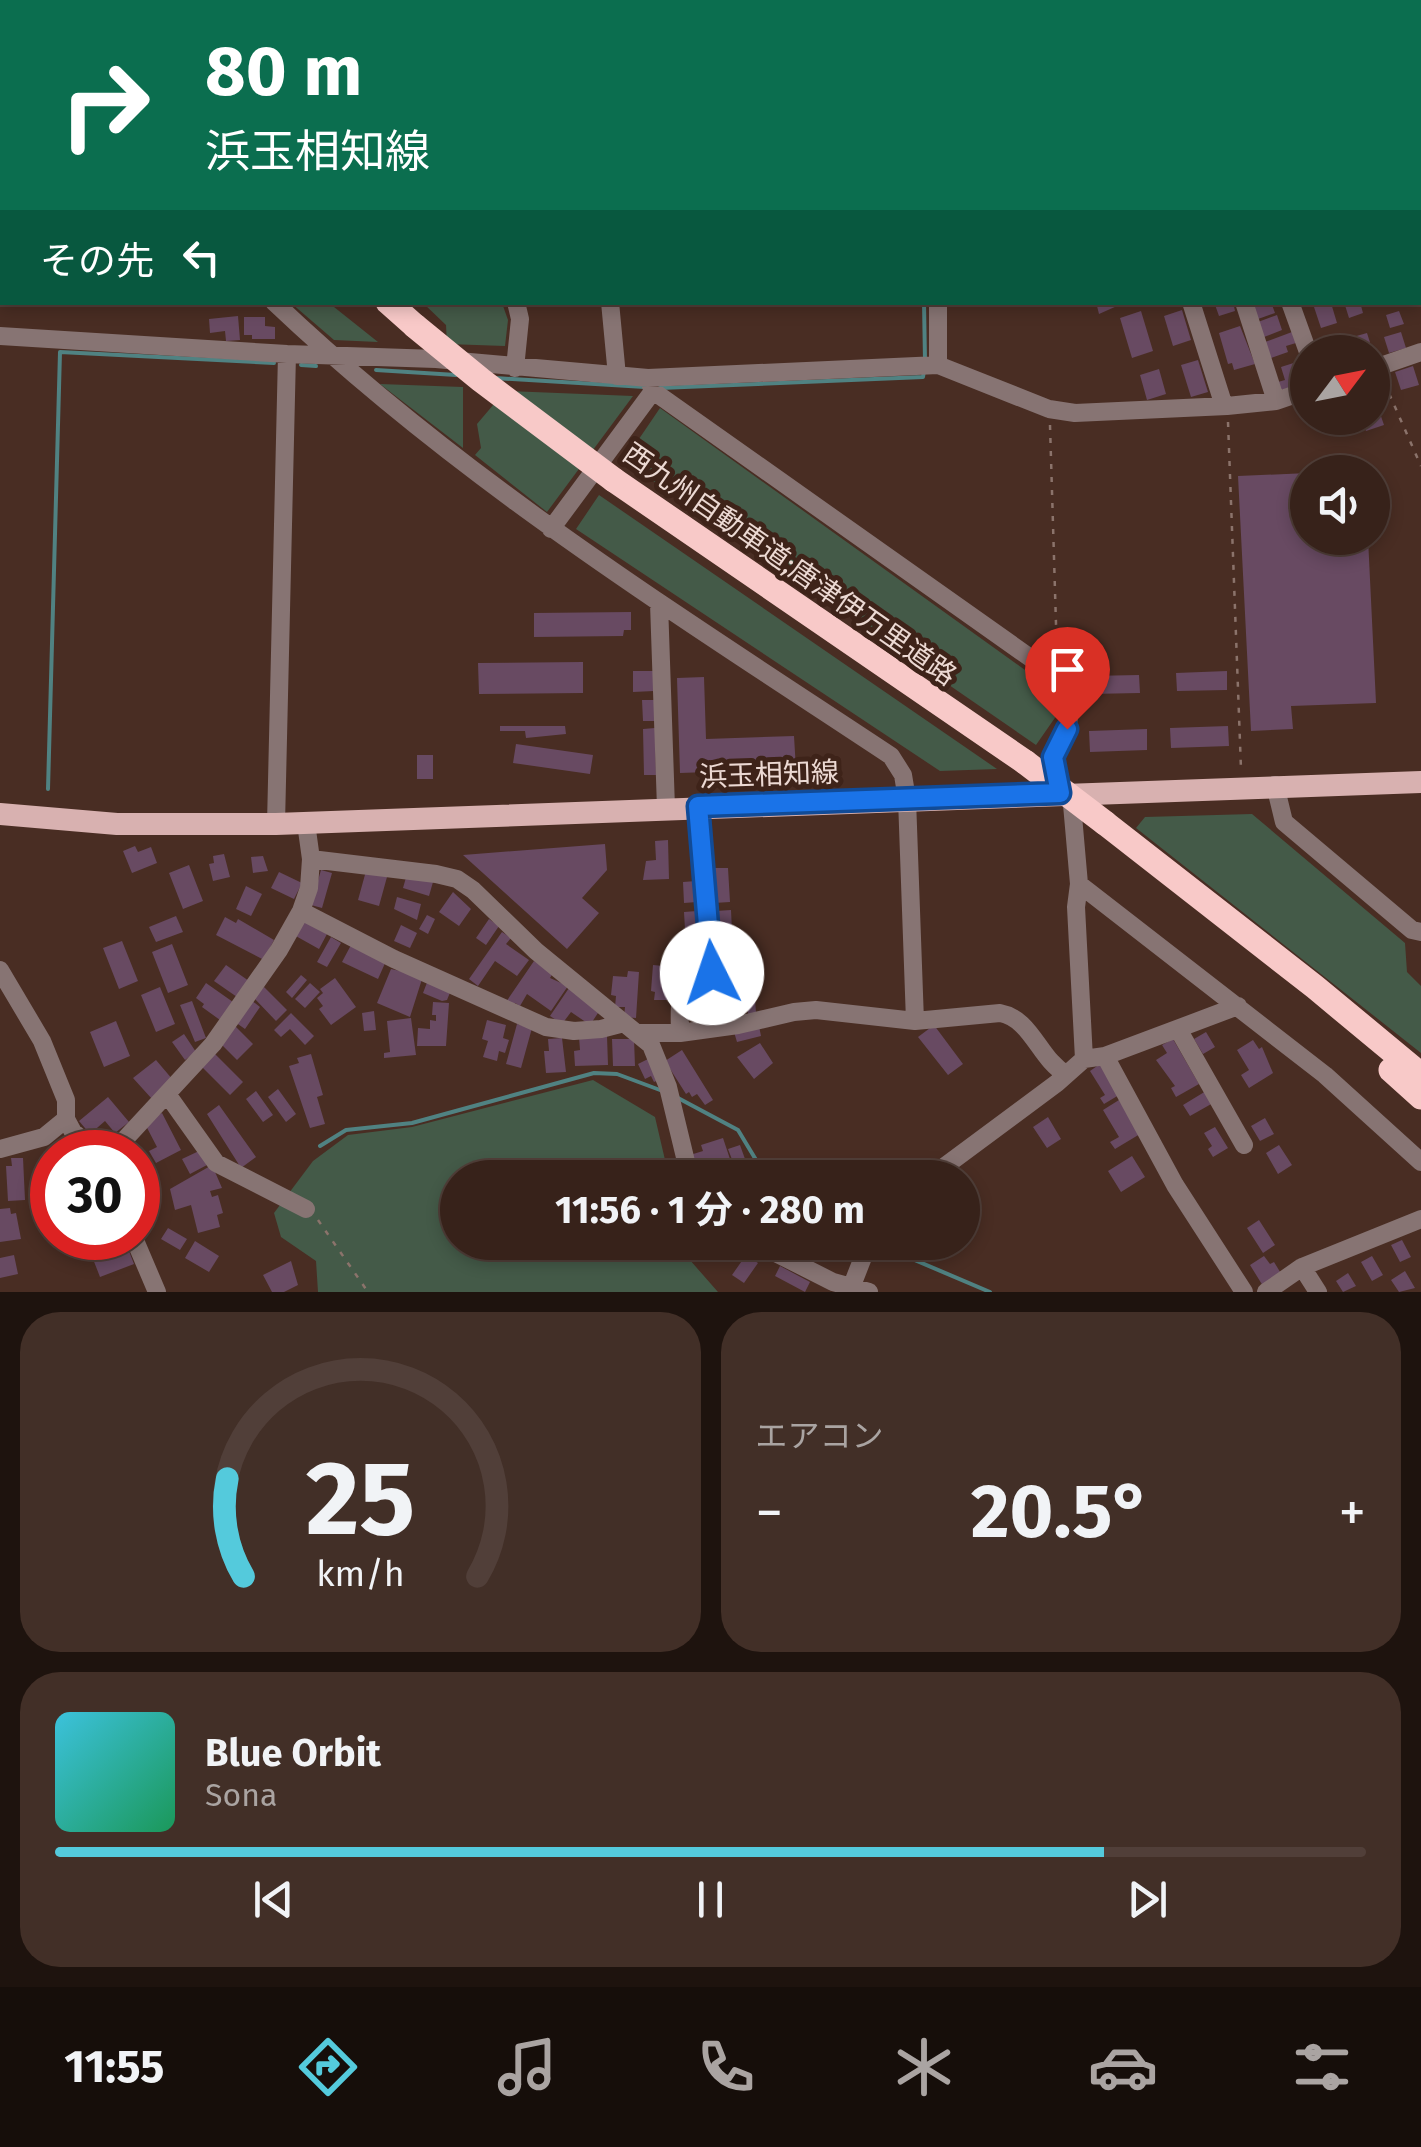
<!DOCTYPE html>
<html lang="ja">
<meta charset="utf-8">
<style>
:root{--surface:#37221a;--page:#422f27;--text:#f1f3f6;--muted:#aaa4a2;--line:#513f39;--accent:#54cadc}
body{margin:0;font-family:"Fira Sans","Noto Sans JP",sans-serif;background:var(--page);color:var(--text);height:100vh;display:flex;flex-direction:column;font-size:38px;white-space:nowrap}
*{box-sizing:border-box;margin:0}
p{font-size:32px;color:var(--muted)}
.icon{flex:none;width:55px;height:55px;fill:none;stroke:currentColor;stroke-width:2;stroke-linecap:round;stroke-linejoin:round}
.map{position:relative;height:1292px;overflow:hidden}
.sheet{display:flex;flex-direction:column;gap:20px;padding:20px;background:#1e130e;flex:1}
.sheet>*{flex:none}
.banner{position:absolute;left:0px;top:0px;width:1422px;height:305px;box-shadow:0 5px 15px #0003,0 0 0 2px var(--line);background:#0b6e4f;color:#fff;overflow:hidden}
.needle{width:65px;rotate:58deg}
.fabs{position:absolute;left:1290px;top:335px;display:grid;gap:20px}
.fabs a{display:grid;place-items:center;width:100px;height:100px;border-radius:50%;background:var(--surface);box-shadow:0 5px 15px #0003,0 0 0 2px var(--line);font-size:50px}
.speed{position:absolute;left:30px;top:1130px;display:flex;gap:20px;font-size:50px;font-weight:700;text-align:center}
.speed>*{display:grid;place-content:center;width:130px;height:130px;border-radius:50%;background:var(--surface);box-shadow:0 5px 15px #0003,0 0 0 2px var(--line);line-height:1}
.speed .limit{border:15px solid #d22;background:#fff;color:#111}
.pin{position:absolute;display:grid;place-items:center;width:85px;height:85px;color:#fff;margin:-102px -42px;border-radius:50% 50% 50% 0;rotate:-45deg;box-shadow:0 0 10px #0007}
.pin .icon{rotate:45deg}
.me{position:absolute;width:110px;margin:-55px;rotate:356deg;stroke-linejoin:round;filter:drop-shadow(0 0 8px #0008)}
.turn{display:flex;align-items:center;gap:35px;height:210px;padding:0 40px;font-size:45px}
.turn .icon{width:130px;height:130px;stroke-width:2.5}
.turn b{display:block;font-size:70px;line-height:85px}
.then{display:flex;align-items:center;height:95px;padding:0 40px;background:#0003;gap:20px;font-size:38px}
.big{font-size:75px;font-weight:700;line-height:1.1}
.sheet .card{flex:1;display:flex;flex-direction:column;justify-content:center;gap:15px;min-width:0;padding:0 35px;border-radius:40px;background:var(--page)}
.sheet .dial{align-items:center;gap:0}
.dial svg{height:260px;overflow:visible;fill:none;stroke:var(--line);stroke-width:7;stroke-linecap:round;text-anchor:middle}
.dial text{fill:var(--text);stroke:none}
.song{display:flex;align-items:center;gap:30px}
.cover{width:120px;height:120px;border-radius:15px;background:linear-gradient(135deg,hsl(190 70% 55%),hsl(150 70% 35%))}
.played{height:10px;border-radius:5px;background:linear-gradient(90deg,var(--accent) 80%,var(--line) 80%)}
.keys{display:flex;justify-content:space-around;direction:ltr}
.heat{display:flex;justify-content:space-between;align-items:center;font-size:55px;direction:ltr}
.sheet .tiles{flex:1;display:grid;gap:20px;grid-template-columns:1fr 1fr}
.card:last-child{grid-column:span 2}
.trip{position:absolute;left:440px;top:1160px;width:540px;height:100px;border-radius:50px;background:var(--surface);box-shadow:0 5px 15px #0003,0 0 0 2px var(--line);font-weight:700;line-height:100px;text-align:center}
.tabs{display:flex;height:160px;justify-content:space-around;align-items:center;background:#160e0a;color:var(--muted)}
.tabs .icon{width:70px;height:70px}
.tabs .active{color:var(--accent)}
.tabs b{font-size:45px;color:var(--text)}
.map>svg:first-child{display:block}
.green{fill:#445a48}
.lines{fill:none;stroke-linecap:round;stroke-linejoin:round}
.stream{stroke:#508282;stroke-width:4}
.building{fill:#684a62}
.path{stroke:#8b736b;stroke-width:2.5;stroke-dasharray:5 8;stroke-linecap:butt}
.minor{stroke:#877473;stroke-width:18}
.major{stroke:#d8b1b0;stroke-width:22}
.highway{stroke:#f8c9c8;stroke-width:25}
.highway-bridge{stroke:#f8c9c8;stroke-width:25}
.route-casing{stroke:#114b97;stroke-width:25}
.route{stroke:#1a73e8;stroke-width:18}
.labels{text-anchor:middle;stroke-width:10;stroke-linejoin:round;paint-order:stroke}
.street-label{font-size:28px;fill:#ecd9d3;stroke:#3e2319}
</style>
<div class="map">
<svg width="1421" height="1292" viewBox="0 0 1421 1292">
<rect width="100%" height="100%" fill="#492d23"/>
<path class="green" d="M291,303H329L378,342L334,340Z
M423,303H502L508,320L505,346L447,344L446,325Z
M380,384L463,387V448Z
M505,391L633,396L547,512L475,455L481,448L477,424Z
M660,408L1053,690L1059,712L1036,745L624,461Z
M599,495L997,769L940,771L576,529Z
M1252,814L1405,943L1407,972L1421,986V1053L1136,828L1145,817Z
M593,1080L655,1117L669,1177L458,1178V1242L675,1243L718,1292H318L316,1261L281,1237L274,1213L313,1161L348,1135L412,1127Z"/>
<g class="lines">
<path class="stream" d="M950,0L951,2
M924,302L925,361
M301,365L316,366
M376,370L456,375
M495,378L645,387
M660,388L923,377L924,371
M48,789L60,352L274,363
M678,1098L738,1130L767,1178
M320,1146L346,1130L412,1123L594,1073L617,1074L660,1090
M877,1244L990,1292"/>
</g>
<path class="building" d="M1096,302H1126L1099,314Z
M1214,302H1233L1235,311L1219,316Z
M1260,302H1271L1275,313L1258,319L1253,305Z
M1344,302H1360L1363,313L1349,318Z
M1331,303L1337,323L1321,328L1314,307Z
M1182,310L1191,340L1173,346L1164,316Z
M1141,311L1153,351L1132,358L1120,318Z
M1399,311L1404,324L1390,328L1386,315Z
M1277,315L1282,330L1264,337L1258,322Z
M238,316L240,340L226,341L225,331L210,333L209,319Z
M244,317H265V326L275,327V339H252V335H244Z
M1240,326L1255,364L1234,370L1232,363L1228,364L1219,333Z
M1292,332L1296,343L1286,346L1288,352L1271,358L1265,342Z
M1401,332L1406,348L1389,353L1384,337Z
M1367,333L1373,352H1357L1353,337Z
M1198,360L1208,392L1191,397L1181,365Z
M1303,360L1308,382L1281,390L1278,382L1285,380L1281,367Z
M1413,366L1419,385L1401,390L1395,372Z
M1159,369L1166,394L1147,400L1140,375Z
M1373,393L1384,425L1366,431L1361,418H1372Z
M1308,473V538H1368L1376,703L1291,706L1293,729L1251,731L1238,476Z
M631,612V630H624L623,636L534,637V613Z
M583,662V693L479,694L478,663Z
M633,671H654V691L633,692Z
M1227,671V690L1177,691L1176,673Z
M1139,675L1140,693L1090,694L1089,676Z
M704,677L706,739L794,736L796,769L680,773L677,678Z
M642,700H655V721H643Z
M500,726H565L566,734L526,738L525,731H500Z
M1228,726L1229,746L1171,748L1170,728Z
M655,728L656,775H644L643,729Z
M1147,729V750L1090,752L1089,731Z
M516,744L593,755L590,774L513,763Z
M417,755H433V779H417Z
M668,840L669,879L643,880L646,861L656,860L655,841Z
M605,844L607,870L582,898L599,913L567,949L463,855Z
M135,846L138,852L151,847L157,863L132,873L123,851Z
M224,854L230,877L213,881L209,864L214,863L213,856Z
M263,856L268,871L253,873L251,857Z
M189,865L203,901L183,909L169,873Z
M712,868H728L730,902L714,903Z
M321,870L332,873L322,908L311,905Z
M366,871L387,877L379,906L358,900Z
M279,872L302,883L294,899L271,888Z
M407,874L433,882L429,896L403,888Z
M696,881L697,902L684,903L683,882Z
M246,886L262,894L251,916L236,909Z
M453,892L471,909L459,926L439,912Z
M397,897L421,904L417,920L394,909Z
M731,910L732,931L717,932L716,911Z
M697,911L699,946L686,947L684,912Z
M427,915L435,919L428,934L419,929Z
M176,916L183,932L156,942L149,927Z
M225,917L236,923L238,919L274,940L264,960L216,935Z
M489,919L499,926L486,945L476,938Z
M303,920L327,934L319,949L294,935Z
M401,925L417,933L410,948L394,941Z
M502,932L511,938L506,944L529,960L517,976L495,961L478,986L469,979Z
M331,937L341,943L327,967L317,962Z
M122,941L138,981L119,989L103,948Z
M734,943L735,963L720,964L719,944Z
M172,944L188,985L168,993L152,952Z
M351,945L386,961L378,979L342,962Z
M686,954H699L698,975L685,974Z
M534,961L553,973L550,978L568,986L551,1011L527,994L520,1006L515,1003L512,1007L506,1002Z
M226,965L249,981L237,997L214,981Z
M653,965L674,967L672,993L668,992L667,1000H654L655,992L651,991Z
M391,969L423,976L410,1017L377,1003Z
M628,971L639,972L636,1018L624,1017L625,1007H615L616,996L611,995L613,976L627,977Z
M301,975L307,980L292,998L286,992Z
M335,978L356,1007L331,1025L319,1009L323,1006L317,998L323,993L320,989Z
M428,980L451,990L447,1000L442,1001L423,993Z
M206,983L233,1002L220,1020L202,1007L204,1004L196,998Z
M310,983L320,992L305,1008L295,999Z
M746,984H754L756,1013L748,1014Z
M160,987L175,1024L156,1032L141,995Z
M264,987L287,1010L276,1021L253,997Z
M569,988L600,1010L590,1025L571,1012L562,1024L550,1016Z
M702,991L703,1007L691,1008L690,992Z
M744,992V1005L711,1006V993Z
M251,1000L260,1007L245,1029L235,1022Z
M192,1001L206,1038L195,1042L180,1005Z
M433,1002L449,1003L446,1046H417L418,1028L430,1029V1020L436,1021V1015H432Z
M374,1011L376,1030L364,1031L362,1013Z
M291,1013L314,1036L305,1045L290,1029L281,1037L274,1030Z
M411,1018L416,1055L384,1058V1053L390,1052L387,1021Z
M487,1020L506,1025L503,1038L509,1040L505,1053L499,1051L497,1061L483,1057L488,1041L482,1039Z
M116,1021L130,1056L104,1067L90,1032Z
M517,1024L532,1028L521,1068L506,1064Z
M934,1025L963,1064L948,1075L918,1037Z
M235,1026L253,1044L237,1060L219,1042Z
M759,1026L761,1036L737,1042L734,1032Z
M1206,1032L1215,1047L1203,1054L1194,1039Z
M184,1034L196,1052L185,1060L172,1042Z
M607,1036L608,1065L575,1066L574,1051L580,1050L579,1037Z
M562,1038L566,1072L546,1073L544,1051H549L548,1039Z
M612,1039H634L635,1066H613Z
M1173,1039L1199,1084L1176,1097L1171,1088L1175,1086L1156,1060L1167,1053L1162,1045Z
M1253,1040L1259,1049L1262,1047L1273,1073L1249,1088L1241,1075L1249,1070L1237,1050Z
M760,1043L773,1063L754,1079L737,1057Z
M682,1050L713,1100L705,1105L697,1094L692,1097L689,1092L686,1094L665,1061Z
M215,1054L243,1082L230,1095L202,1067Z
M311,1054L323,1095L317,1097L325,1124L310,1128L289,1066L299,1063L297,1058Z
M650,1058L661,1079L654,1082L651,1076L645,1079L638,1064Z
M156,1060L173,1080L152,1099L133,1078Z
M1100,1064L1119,1095L1104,1104L1100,1098L1105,1095L1090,1071Z
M278,1089L296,1114L286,1122L268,1097Z
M256,1091L273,1115L263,1122L246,1099Z
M1206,1091L1213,1103L1190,1116L1183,1105Z
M108,1097L129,1122L115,1133L105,1121L90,1134L79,1121Z
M1119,1100L1140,1134L1115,1149L1110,1142L1119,1137L1103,1110Z
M219,1105L256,1157L241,1168L207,1114Z
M162,1113L181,1150L156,1163L149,1151L157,1147L144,1122Z
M1048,1117L1061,1139L1047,1148L1033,1127Z
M1265,1118L1274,1134L1260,1141L1251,1126Z
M1215,1127L1228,1148L1213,1157L1208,1149L1212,1146L1204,1133Z
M723,1138L732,1165L697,1176L690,1155L703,1151L701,1145Z
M740,1145L750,1173L739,1178L728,1149Z
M1279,1145L1292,1165L1278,1174L1266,1153Z
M199,1151L207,1165L190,1174L182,1159Z
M1132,1156L1145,1177L1121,1192L1108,1171Z
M11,1158H23L25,1200L8,1201L6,1166H12Z
M212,1165L222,1188L210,1191L212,1197L218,1195L223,1213L217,1215L220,1227L198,1233L191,1205L175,1210L170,1189Z
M10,1208L11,1214L16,1213L21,1239L0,1242V1209Z
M1259,1220L1275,1245L1263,1253L1247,1228Z
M168,1228L187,1239L180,1250L161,1239Z
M102,1238H124L126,1243L103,1252L99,1242L103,1240Z
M1402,1240L1411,1257L1400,1262L1391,1245Z
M195,1241L219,1256L209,1272L185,1258Z
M82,1242L87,1255L75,1259L70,1246Z
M127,1246L134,1264L100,1277L93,1259Z
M14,1255L18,1274L0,1278V1258Z
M746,1255L758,1263L744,1283L732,1275Z
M1264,1256L1270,1264L1274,1262L1282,1275L1263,1286L1250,1265Z
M1372,1256L1383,1275L1372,1281L1361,1262Z
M291,1261L298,1285L284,1292H272L263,1275Z
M780,1266L810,1282L805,1292L775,1276Z
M1405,1271L1415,1288L1399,1292L1391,1280Z
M1348,1273L1356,1286L1343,1292L1336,1281Z"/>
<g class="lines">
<path class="path" d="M1112,0L1113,2
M1384,382L1421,466
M1228,422L1241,769
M1050,425L1057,657
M318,1220L368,1292"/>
<path class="minor" d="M473,0L474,2
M962,0V2
M326,2L327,0
M430,2L441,0
M575,2L591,0
M1420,61L1421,60
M2,85V89
M1420,108H1421
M1420,211L1421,210
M274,302C460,479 678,615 891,756L903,775L907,799L915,1021
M610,302L617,376
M938,302V365
M1191,302L1224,406
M1244,302L1276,401
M1290,302L1308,352
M0,336L287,354L436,359L648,378L938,365L1049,409L1075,413L1227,406L1276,401L1308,390
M515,368L520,319L516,302
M1372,369L1421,352
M648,378L653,391L1056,676L1066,690L1070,711L1067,729L1053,757L1060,790
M551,529L653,391
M659,603L666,808
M1275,785L1284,822L1412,930L1421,932
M1071,793L1079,884L1076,907L1084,1059
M276,824L287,354
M311,859L436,874L457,879L473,890L536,951L651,1045L668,1087L690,1178
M1079,884L1325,1075L1421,1162
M301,911L394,959L546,1027L574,1031L601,1029L624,1023
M0,970L42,1041L66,1100V1119L73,1132L98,1152
M1178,1029L1244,1145
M639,1033H680L738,1025L794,1012L816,1010L915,1021L1000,1013C1032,1019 1039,1059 1066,1074
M680,1033C680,1020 677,991 689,984C697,979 704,979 712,973L698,807
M1105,1056L1175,1185L1244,1292
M167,1094L216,1163L306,1209
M0,1149L44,1137L66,1119
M113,1152L213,1044L279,950L301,911L309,888L311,859L306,823
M929,1178L1057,1083L1084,1059L1105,1056L1238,1006
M134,1238L157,1292
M754,1242L833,1282L869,1292
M1302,1267L1318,1292
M851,1288L869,1242
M1266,1292L1302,1267L1421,1219"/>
<path class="major" d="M1408,0V2
M1420,35L1421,38
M0,814L117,824H276L1421,782"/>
<path class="highway" d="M91,0L93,2
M388,302L415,326
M614,480L1025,762
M1105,823L1315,987L1421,1075
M1391,1070L1421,1097"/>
<path class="highway-bridge" d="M415,326L481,380L614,480
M1025,762L1105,823"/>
</g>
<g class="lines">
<defs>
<path id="route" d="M712,973L698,806L1060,793L1053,757L1067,729"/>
</defs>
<use href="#route" class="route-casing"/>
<use href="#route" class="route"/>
</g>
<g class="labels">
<g class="street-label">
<text transform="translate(790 564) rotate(35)" y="10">西九州自動車道;唐津伊万里道路</text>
<text transform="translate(769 774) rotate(-2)" y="10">浜玉相知線</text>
</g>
</g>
</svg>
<div class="fabs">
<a><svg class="needle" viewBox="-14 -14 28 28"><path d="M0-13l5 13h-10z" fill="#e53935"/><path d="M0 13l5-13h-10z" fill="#aaa4a2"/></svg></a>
<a><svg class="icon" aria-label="sound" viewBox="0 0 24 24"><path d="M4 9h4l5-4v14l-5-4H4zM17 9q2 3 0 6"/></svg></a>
</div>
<div class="speed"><div class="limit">30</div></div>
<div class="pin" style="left:1067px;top:729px;background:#d93025"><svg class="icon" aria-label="arrive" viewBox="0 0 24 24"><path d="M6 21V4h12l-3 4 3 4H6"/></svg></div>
<svg class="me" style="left:712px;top:973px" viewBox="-20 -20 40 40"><circle r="19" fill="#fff"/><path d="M0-13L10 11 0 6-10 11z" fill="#1a73e8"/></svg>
<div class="trip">11:56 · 1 分 · 280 m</div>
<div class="banner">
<div class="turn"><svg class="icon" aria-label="right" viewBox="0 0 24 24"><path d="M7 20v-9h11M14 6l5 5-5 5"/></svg><div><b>80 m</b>浜玉相知線</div></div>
<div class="then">その先<svg class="icon" aria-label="left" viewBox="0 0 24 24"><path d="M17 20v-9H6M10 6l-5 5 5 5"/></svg></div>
</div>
</div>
<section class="sheet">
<div class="tiles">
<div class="card dial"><svg viewBox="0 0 100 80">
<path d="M14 69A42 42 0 1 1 86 69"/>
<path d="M14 69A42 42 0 0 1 9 39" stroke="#54cadc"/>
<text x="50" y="56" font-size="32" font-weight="700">25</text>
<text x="50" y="72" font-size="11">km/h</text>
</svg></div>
<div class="card"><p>エアコン</p>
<div class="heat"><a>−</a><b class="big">20.5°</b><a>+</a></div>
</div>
<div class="card">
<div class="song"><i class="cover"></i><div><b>Blue Orbit</b><p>Sona</p></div></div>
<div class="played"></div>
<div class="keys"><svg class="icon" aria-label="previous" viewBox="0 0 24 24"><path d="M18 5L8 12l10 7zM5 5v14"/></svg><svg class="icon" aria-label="pause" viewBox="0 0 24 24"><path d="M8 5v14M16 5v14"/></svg><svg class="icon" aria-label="next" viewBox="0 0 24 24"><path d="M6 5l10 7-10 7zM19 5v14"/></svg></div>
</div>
</div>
</section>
<nav class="tabs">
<b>11:55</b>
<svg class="icon active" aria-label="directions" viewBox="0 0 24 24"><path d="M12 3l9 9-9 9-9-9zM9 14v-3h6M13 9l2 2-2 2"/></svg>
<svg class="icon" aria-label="music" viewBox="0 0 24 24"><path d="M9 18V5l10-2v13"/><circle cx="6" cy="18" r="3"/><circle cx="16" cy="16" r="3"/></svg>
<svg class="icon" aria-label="phone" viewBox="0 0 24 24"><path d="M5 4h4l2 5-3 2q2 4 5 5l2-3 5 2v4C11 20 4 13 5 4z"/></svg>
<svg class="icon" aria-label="climate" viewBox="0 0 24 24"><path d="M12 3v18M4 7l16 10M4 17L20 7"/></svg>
<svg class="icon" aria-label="car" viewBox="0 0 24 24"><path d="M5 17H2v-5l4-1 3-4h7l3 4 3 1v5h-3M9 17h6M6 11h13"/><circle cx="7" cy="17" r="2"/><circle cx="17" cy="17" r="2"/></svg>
<svg class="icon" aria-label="filters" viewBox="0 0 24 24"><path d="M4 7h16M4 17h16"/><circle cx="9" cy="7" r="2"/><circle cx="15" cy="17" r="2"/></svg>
</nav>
